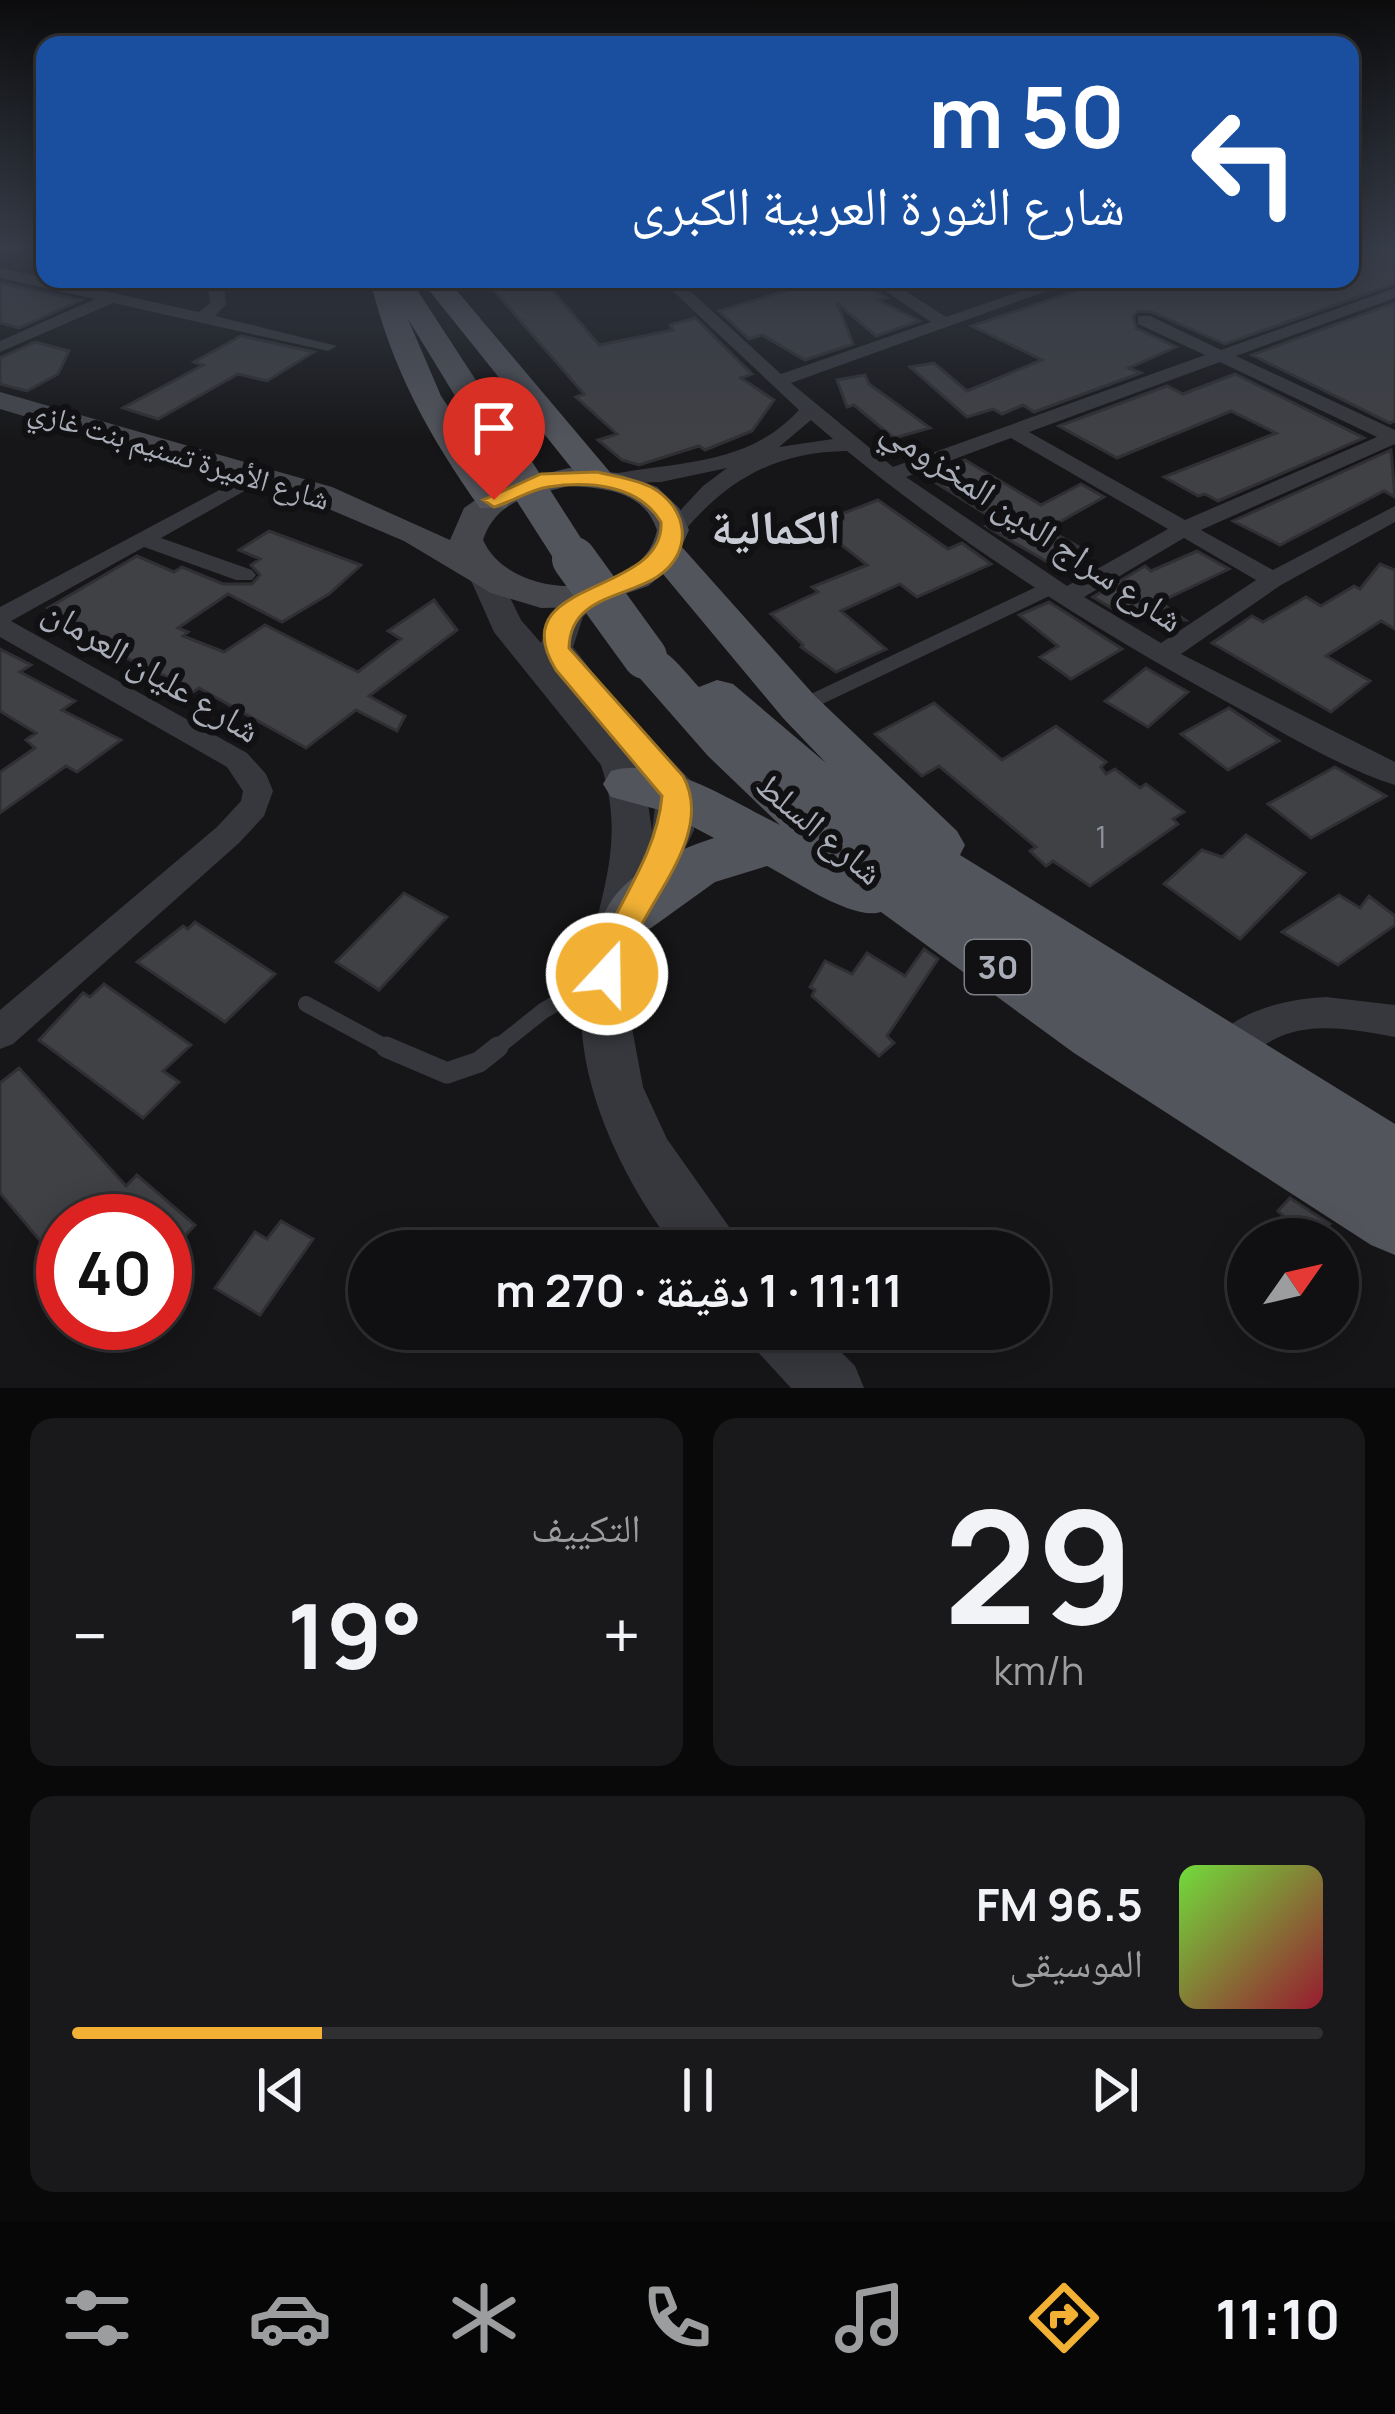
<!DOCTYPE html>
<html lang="ar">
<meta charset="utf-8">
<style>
:root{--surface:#101012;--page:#19191b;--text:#f1f3f6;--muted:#9c9d9f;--line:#303032;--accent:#f2b134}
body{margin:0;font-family:Manrope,"Noto Naskh Arabic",sans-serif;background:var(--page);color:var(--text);direction:rtl;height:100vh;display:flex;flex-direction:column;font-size:45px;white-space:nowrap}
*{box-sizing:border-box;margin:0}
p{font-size:39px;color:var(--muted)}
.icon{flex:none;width:66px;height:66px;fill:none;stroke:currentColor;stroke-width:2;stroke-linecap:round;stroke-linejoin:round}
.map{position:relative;height:1388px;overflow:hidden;direction:ltr}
.side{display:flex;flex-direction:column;gap:30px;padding:30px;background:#09090a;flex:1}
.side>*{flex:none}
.guide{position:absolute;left:36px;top:36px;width:1323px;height:252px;border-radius:24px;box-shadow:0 6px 30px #0003,0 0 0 3px var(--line);direction:rtl;background:#1a4fa0;color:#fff;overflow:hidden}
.needle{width:78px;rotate:56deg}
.buttons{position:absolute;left:1227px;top:1218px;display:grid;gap:24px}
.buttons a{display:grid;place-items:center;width:132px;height:132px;border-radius:50%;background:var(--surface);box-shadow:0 6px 30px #0003,0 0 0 3px var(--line);font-size:60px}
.speed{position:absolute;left:36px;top:1194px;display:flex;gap:24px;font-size:60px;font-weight:700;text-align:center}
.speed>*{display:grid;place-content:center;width:156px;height:156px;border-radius:50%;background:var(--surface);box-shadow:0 6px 30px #0003,0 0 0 3px var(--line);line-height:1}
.speed .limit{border:18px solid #d22;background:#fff;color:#111}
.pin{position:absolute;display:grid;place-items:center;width:102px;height:102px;color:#fff;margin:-123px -51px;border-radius:50% 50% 50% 0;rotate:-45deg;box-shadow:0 0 12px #0007}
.pin .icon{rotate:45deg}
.me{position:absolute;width:132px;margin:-66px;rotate:21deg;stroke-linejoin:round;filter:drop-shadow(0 0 9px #0008)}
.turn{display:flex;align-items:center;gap:42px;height:252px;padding:0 36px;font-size:54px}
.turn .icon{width:156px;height:156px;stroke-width:2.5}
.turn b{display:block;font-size:84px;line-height:102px}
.big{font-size:90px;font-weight:700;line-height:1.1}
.side .card{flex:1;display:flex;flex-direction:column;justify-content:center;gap:18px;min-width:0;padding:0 42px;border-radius:24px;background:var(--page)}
.side .dial{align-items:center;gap:0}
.dial b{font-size:156px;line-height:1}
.song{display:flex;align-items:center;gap:36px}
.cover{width:144px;height:144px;border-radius:18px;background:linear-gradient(135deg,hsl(100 70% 55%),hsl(350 70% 35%))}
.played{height:12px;border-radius:6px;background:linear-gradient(90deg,var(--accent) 20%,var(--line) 20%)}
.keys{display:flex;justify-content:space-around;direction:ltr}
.heat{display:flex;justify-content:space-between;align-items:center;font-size:66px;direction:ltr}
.side .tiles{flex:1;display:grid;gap:30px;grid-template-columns:1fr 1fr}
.card:last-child{grid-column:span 2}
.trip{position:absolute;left:348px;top:1230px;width:702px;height:120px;border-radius:60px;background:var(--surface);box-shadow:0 6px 30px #0003,0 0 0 3px var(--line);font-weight:700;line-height:120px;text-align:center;direction:rtl}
.menu{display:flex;height:192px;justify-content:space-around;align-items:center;background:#060607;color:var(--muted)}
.menu .icon{width:84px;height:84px}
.menu .active{color:var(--accent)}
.menu b{font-size:54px;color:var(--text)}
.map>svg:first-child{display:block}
.building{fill:#404145;stroke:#303034;stroke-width:3}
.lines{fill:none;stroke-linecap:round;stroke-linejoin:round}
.service-far2{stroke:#37383d;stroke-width:14}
.service-far1{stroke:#37383d;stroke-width:16}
.service{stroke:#37383d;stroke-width:21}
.minor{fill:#37383d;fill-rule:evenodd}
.tertiary{fill:#37383d;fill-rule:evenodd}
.secondary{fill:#45474d;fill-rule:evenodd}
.primary{fill:#53555c;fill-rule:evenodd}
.primary-bridge-far1{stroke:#53555c;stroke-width:34}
.primary-bridge{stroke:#53555c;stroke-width:44}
.route{fill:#f2b134;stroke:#9d7322;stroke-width:3}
.labels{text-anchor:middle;stroke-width:12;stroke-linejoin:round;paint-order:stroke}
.far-street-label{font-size:30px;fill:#a8adb8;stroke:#111113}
.number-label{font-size:30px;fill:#8e929b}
.shield{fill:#111113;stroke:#7b7e86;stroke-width:3}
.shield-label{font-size:33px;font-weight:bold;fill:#a8adb8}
.street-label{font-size:36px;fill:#a8adb8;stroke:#111113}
.district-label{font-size:48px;font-weight:bold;fill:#c9ccd4;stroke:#111113}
</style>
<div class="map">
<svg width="1395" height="1388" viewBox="0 0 1395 1388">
<rect width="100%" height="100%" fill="#161618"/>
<path class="building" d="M1350,248H1395V284L1225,344L1152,312L1138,311L1133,316L1136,328L1176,347L1129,368L1141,373L1034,412L1023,405L1002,414L993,409L967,417L910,367L934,363L967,391L1042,360L972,326L1090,286L1084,279H1350Z
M484,279H543L599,345L673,330L670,325L695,318L752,374L741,378L774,400L752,431L705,450L699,446L639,465L622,460L598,440L617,434L576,397L584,394Z
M811,279H852L887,298L878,300L919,321L876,336L837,303L853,344L805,360L762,335L749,339L719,311L814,282Z
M0,283L81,300L19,328L0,323Z
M1395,303V421L1390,423L1252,355Z
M241,336L314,352L267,381L238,374L158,419L123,408L203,365L194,362Z
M35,342L69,351L58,374L27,391L0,384V358Z
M1235,374L1364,438L1218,501L1205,494L1198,496L1164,477L1276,433L1231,411L1117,458L1059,426L1167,386L1183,394Z
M865,375L869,384L930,428L894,438L854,405L847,407L837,380Z
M1391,450L1395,497L1384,491L1280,545L1233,521Z
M965,460L1041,505L1081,484L1104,497L1047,529L1081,548L1051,564L992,530L986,526L997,521L925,476Z
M878,500L948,549L962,543L991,564L917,597L900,584L841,611L886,649L836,672L801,647L803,645L771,614L818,592L812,587L867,565L815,524Z
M269,531L361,565L329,594L282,622L228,594L178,628L188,632L183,636L224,652L265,625L358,672L401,639L388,631L434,600L457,630L369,696L405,716L397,731L356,710L306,748L199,688L190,694L164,683L170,678L83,638L86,635L78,631L84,627L48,608L137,556L174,572L182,567L223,584H252L260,575L251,565L260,559L239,550Z
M1197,551L1229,569L1160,602L1185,620L1125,616L1093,597L1145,566L1151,571Z
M1380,564L1395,570V629L1381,621L1326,656L1370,681L1331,712L1212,643L1252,616L1263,622L1306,597L1321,606L1354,586L1360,589Z
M1049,602L1065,612L1122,649L1071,679L1040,657L1058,646L1019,615Z
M0,649L31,665L20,672L75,701L62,710L121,740L77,772L66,766L0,813V772L35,748L26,740L36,733L0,711Z
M1146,668L1188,692L1148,727L1105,701Z
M934,703L1002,760L1056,726L1106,762L1101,767L1106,774L1115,769L1140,788L1146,784L1184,812L1173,819L1178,824L1090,886L1053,861L1046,866L1030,851L1036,847L939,766L922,776L875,734Z
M1229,708L1279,741L1228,770L1181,734Z
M1335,767L1386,796L1311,838L1268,804Z
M1246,835L1305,873L1240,939L1164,884L1202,850L1222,857Z
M404,893L447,917L379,990L336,962Z
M1339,895L1360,908L1369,896L1395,916V925L1338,965L1282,932Z
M195,922L275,974L225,1022L137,962L183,926L188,929Z
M924,949L938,959L887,1036L894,1043L879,1056L812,996L815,990L810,987L825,961L852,974L867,953L905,976Z
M104,984L191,1045L163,1071L179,1082L143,1118L39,1040L83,993L90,997Z
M19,1068L126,1186L137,1175L195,1225L165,1257V1221H63V1268L0,1193V1083Z
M1290,1198L1330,1224L1316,1239H1309L1278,1211Z
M281,1221L313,1239L260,1315L215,1288L255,1232L267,1239Z"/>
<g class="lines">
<path class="service-far2" d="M804,705L1052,587"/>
<path class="service-far1" d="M306,1004L391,1050
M494,1050L543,1011L597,979"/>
<path class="service" d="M386,1047L447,1073L479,1062L498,1047"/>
<path class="minor" d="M0,268L199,312L210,303L207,279H223L226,304L215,316L337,346L328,351L113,303L0,352V341L95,299L0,278Z
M660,279H677L781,374L931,322L868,279H887L946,317L1057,279H1080L791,383L893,467L1205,355L1138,324V316H1150L1221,350L1395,288V298L1236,356L1395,430V444L1201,530L1273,570L1395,506V522L1281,585L1181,654L1395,762V785C1341,768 1288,735 1238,708C1102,634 968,550 847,451C775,452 726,480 681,535H665L662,530L703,486L727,468L661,482L602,484V476C672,461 746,468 799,410ZM1220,362L1377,437L1185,520L1029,432ZM811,420L833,439L779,447ZM1011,438L1168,529L1067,586L906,477ZM1184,538L1256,580L1161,643L1084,597Z
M257,470L268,476L264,480L161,538L252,570L256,575L252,580H236L144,547L11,621L247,753L266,774L273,791L264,816L239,843L13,1044L0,1049V1010L217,827L241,801L243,791L227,767L0,637V607Z
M1326,997L1395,1005V1037C1357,1030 1309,1020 1273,1040C1256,1049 1243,1063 1225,1070L1212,1065L1207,1053C1225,1012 1286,999 1326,997Z"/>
<path class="tertiary" d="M485,566L496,569L521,620L541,643C551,616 566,578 602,587L607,594L583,617L573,647L615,701L693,783L694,830L653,914L645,917L631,969L629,1012L643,1087L667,1139L732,1231L740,1251H677C620,1177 566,1067 585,971C599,897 627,843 601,765L494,632L469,576ZM644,777L656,799L652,831Z
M748,1329H818L855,1366L864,1388H791L756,1350Z"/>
<path class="secondary" d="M0,392L332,487L450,540L464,508L497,485L569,468L617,473L657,487L679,508L689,530L673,566L648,586L587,607L541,608L491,593L404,541L310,501L0,409ZM569,486C605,488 644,491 657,530C642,602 512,604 483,540C496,500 532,495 569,486Z"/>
<path class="primary" d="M370,279H410L522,451L517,458H493L408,319L441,396L511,500L506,508H480C429,437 390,365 370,279Z
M420,279H447L609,471L615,478L609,485H585Z
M667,542L681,546L815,696L957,831L965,845L960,855L1395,1124V1255L1371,1245L1074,1053L881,912C853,921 794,880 767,866L715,882L651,928L632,935L613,928L605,912C624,872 674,851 714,838L663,811L611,797L603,784L611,771C664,755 733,802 780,825L708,756L630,667L623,657L630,647C663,638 678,665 699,687L717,680L733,684L826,763L783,718L653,562L648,554L653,546Z"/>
<path class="primary-bridge-far1" d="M505,451L576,562"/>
<path class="primary-bridge" d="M574,559L645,657"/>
</g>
<linearGradient id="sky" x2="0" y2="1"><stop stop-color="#0c0c0d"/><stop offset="0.56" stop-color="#363c48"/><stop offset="1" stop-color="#363c48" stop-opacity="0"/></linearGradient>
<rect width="1395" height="443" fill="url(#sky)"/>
<path class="route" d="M597,472C614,476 635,479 651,487C688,507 695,552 657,577C624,598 570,597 569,648L683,776C712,828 660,886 638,932C630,949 627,968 619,985L607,990L595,985L589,974C610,912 656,861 662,796L556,670C499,578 665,597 661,522C638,484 588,481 548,487C529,490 512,502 494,507L483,500L541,474Z"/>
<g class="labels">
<g class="far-street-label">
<text transform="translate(179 455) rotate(17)" y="10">شارع الأميرة تسنيم بنت غازي</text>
</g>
<g class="number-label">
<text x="1101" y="848">1</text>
</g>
<rect class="shield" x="965" y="940" width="66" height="54" rx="9"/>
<g class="shield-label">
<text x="998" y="979">30</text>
</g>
<g class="street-label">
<text transform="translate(1033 524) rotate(34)" y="13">شارع سراج الدين المخزومي</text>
<text transform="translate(152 670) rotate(31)" y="13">شارع عليان العرمان</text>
<text transform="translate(820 828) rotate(40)" y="13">شارع السلط</text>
</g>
<g class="district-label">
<text x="776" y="544">الكمالية</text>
</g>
</g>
</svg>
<div class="buttons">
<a><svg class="needle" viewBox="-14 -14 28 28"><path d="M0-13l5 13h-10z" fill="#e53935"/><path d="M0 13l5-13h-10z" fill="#9c9d9f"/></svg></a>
</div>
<div class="speed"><div class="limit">40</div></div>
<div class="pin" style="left:494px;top:500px;background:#d93025"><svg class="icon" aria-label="arrive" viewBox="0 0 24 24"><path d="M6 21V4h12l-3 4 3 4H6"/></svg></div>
<svg class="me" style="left:607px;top:974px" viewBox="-20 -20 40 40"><circle r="17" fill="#f2b134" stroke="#fff" stroke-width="3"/><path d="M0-11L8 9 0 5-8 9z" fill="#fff"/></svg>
<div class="trip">11:11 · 1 دقيقة · 270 m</div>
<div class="guide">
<div class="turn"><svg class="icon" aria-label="left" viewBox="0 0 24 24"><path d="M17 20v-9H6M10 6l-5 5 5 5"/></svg><div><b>50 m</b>شارع الثورة العربية الكبرى</div></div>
</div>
</div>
<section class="side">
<div class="tiles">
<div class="card dial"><b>29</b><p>km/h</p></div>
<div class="card"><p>التكييف</p>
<div class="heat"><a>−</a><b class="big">19°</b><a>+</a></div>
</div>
<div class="card">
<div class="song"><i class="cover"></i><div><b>96.5 FM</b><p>الموسيقى</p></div></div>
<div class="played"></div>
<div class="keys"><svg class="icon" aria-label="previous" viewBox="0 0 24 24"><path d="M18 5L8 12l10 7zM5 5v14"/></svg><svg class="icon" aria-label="pause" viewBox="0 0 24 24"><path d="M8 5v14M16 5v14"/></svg><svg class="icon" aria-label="next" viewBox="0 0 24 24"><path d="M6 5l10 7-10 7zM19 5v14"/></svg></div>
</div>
</div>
</section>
<nav class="menu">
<b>11:10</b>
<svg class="icon active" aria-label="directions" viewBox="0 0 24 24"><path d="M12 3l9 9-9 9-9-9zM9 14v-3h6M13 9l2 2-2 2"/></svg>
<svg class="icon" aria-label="music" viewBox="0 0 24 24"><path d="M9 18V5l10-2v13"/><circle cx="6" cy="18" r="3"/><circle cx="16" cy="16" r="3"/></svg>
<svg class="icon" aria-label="phone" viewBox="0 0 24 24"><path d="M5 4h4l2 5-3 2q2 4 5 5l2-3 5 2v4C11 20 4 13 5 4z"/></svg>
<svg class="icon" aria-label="climate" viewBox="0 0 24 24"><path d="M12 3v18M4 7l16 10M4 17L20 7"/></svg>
<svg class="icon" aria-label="car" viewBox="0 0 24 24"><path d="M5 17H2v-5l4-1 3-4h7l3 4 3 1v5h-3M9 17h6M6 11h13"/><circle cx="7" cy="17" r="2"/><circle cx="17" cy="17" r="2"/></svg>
<svg class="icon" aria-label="filters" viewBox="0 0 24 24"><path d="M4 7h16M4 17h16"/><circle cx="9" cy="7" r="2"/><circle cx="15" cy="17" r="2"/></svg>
</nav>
